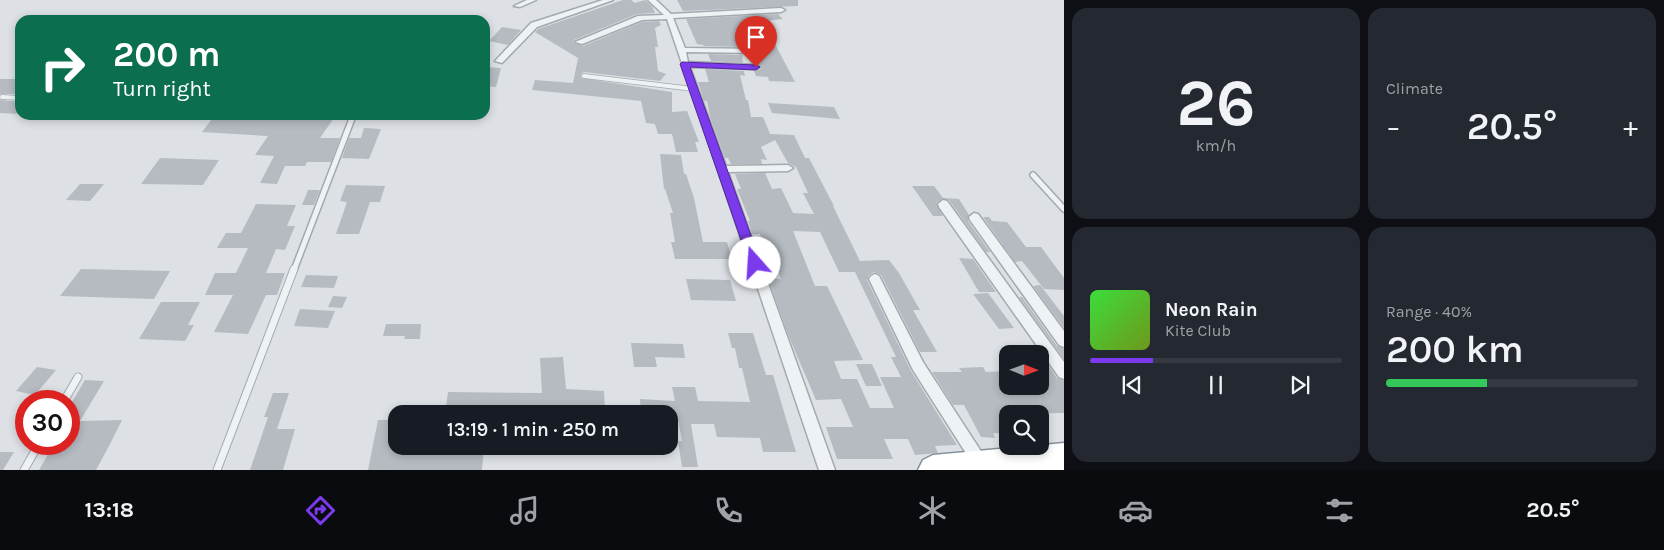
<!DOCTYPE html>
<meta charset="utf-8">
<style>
:root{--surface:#171b24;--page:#242831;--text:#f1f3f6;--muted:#9ea1a6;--line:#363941;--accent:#7c3aed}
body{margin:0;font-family:Karla,sans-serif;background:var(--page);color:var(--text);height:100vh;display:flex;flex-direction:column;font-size:19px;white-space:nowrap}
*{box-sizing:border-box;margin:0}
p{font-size:16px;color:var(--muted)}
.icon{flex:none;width:28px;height:28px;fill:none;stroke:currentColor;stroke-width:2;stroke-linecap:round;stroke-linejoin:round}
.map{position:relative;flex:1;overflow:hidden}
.details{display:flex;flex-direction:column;gap:8px;padding:8px;background:#0d0f14;width:600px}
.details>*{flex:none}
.top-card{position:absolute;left:15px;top:15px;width:475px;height:105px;border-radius:15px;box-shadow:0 2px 8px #0003;background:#0b6e4f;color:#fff;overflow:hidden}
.needle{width:32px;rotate:91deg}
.tools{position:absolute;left:999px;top:345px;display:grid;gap:10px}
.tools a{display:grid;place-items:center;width:50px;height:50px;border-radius:10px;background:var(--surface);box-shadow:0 2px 8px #0003;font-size:25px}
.speed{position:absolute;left:15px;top:390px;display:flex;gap:10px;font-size:25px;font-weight:700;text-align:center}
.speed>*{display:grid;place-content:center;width:65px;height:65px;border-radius:50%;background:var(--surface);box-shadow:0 2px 8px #0003;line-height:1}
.speed .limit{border:8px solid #d22;background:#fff;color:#111}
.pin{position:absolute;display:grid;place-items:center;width:42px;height:42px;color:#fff;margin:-51px -21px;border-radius:50% 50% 50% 0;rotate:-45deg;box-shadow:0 0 5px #0007}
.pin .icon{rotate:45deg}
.me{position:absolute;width:55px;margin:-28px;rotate:341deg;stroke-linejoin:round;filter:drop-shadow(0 0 4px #0008)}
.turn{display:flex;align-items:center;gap:18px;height:105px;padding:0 15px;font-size:22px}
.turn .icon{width:65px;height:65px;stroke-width:2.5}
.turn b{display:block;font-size:35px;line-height:42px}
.big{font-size:38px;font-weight:600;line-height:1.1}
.details .tile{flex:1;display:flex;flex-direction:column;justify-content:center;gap:8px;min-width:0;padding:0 18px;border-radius:15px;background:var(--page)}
.details .dial{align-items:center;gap:0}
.dial b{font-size:65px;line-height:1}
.song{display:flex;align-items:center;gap:15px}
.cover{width:60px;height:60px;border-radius:8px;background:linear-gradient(135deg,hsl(120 70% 55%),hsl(80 70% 35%))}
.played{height:5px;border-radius:2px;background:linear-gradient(90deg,var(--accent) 25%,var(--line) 25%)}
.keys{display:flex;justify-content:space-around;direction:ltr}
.heat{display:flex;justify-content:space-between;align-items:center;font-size:28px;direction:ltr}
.charge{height:8px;border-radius:4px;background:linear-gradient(90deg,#34c759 40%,var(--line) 0)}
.details .tiles{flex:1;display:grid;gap:8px;grid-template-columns:repeat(2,1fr)}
.trip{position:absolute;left:388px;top:405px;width:290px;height:50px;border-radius:15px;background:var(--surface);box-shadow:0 2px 8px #0003;font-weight:600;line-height:50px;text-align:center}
.tabs{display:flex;height:80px;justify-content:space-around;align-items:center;background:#090b0e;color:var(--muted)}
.tabs .icon{width:35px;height:35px}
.tabs .active{color:var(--accent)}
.tabs b{font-size:22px;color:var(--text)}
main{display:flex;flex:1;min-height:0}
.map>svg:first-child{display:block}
.building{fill:#b5bbc1;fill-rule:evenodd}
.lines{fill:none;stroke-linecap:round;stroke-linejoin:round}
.lane-far2-casing{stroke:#a3a9ae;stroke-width:5.5}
.lane-far1-casing{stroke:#a3a9ae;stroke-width:8}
.lane-casing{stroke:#a3a9ae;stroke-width:9}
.street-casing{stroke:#a3a9ae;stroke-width:3}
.highway-casing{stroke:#86919a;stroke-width:3}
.lane-far2{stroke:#eff2f4;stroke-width:4}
.lane-far1{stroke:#eff2f4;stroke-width:5}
.lane{stroke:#eff2f4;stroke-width:7}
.street{fill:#eff2f4;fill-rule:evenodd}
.highway{fill:#fff;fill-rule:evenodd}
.route{fill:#7c3aed;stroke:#51269a}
</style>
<main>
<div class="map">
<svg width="1064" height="470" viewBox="0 0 1064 470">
<rect width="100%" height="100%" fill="#dde1e5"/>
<path class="building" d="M623,0H631L635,3L645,0L652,6L655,13L637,14L574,40L573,43L583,46L642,22L659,21L661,25L655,28L658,47H655L658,71L666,74L660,81L584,72L581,74V78L672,92V112L687,111L699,142H695L698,152H676L672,134H658L655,124L646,123L641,101L532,90L535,80L573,83L578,58L535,32L538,29Z
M677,0H798V6L683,11Z
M778,14L783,19L756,22L769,43L775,44L795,82L769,81L768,77L756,76L754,71L761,69L762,66L751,63L747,55H759L764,53L765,50L760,47H744L741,40V47L704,46L703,45L697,44L686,19Z
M502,27L521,30L508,45L489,41Z
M708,54L742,55L743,63L711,61Z
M485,67L501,68L496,87L485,86Z
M705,69L744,71L745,76L740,75L746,100H748L751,117H763L770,134L794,135L805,158H809L834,206H833L860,261L889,260L899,273L920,310H913L937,352H920L881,275L874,272L869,275L867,280L911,371L957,445L935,446L938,453L915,455L908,439H884L893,459H837L826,427H853L841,399L816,400L789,337L768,279H781L773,259H769L760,234H752L748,221H750L737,189H741L735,174L765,173L772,189L781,188L793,213L814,214L803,193H808L796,167L788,163L775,140L761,147L767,160L761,159L762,164H731L728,158H725L710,117L707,101H704L698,82H709ZM793,231L820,232L839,272H855L896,357H891L901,377H880L894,408H870L857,379H841L834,361L863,360L827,286H815Z
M0,79H20V94H0Z
M0,100L20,102V114L0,113Z
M768,103L834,107L840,119L772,113Z
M215,115H290L318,118L320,115H336L320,138H340L331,162H307L305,166H285L277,184L260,183L274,156L255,155L268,136L202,132Z
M364,128L381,129L369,159L342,158L349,138H361Z
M660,154L681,155L684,174H686L694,198L703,242H727L732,259H675L671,242H675L670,213H673L665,189H664Z
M160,158L219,160L203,185L141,184Z
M80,184H104L90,201L66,200Z
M346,185L385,186L380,202H370L359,234H336L347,202L340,201Z
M912,186H934L943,198L959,199L969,215L968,221L990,252H986L949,200L942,199L936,203L943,216H933Z
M308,190H320L314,205H302Z
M256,204L296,205L287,226H295L285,250L276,249L266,273H285L277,295H266L248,334L214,332L233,295H205L215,273H236L248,248H217L226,233H241Z
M983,217H989L992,221L1007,222L1026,247H1041L1064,278V290L1044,289L1022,261L1015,262Z
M959,258L973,259L996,292H979Z
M81,269L170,271L154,299L60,296Z
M306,275L338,276L334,288L301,287Z
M686,279L730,280L736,301L691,300Z
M1040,285L1064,316V328L1033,286Z
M988,293L1014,328L999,329L973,294Z
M333,296L347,297L342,308L328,307Z
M1019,297H1022L1057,346L1064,349V359Z
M161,302H200L188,325H194L185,341L139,339Z
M300,309L335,311L328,328L294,326Z
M386,324H421L420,339H404L405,336H383Z
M728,333H753L766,375H773L796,452H763L760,438L717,437L714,424H691L698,467H682L678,441H682L677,414H641L640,399L675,401L672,387H695L698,401L750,402L742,368H739L735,348H732Z
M631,343L683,344L685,358L655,357L657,367H634Z
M1040,353L1057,378L1064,381V413L1008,414V434L993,433L995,438L981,437L964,405H953L932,372H962L959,368L983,367L986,372L1008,371V386H1040Z
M563,357L566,389L604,391L605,414H445L448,392L542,393L540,358Z
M856,364H872L882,386H866Z
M37,367L56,370L35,395L16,391Z
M85,380L104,381L80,421L122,420L110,444L96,470H39L54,444H69V407Z
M273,393H289L277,429H295L283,470H250L268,417H264Z
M378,420H396V446H484L482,470H368Z
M0,452H14L3,470H0Z"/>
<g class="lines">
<defs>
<path id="lane-far2" d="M584,76L693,89
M2,97L20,98
M352,117L353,115"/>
<path id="lane-far1" d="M1033,175L1064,209
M294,270L353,116"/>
<path id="lane" d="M64,401L78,377
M24,470L39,444
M217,470L294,269"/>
<path id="street" d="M527,0H536L520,7L514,6Z
M603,0H613L537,27L502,63L495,61L531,23Z
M648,0H656L671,14L781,8L785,10L781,12L673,18L685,48L759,49L763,51L759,53L686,52L688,62L756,65L760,67L756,69L690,67L726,166L788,165L793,168L788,171L728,172L835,470H819L667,19L642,20L582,44L575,42L638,16L664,15Z
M943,200L947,201L1064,362V379L1059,377L939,207L938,204Z
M974,213L978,214L1064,331V347L1059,345L970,220L969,217Z
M875,274L879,276L923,362L986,459L989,464L986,469H976L913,370L869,279L871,276Z"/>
<path id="highway" d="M1064,443V470H918L923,460L933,455Z"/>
</defs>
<use href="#lane-far2" class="lane-far2-casing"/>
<use href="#lane-far1" class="lane-far1-casing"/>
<use href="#lane" class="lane-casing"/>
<use href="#street" class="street-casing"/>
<use href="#highway" class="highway-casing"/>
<use href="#lane-far2" class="lane-far2"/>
<use href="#lane-far1" class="lane-far1"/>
<use href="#lane" class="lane"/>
<use href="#street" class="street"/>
<use href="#highway" class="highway"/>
</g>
<path class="route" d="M682,62L756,65L760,67L756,70L690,67L761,263L759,266L755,267L749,263L680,64Z"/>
</svg>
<div class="tools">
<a><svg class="needle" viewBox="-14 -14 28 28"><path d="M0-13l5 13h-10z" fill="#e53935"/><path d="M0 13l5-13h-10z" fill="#9ea1a6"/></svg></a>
<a><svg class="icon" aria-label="search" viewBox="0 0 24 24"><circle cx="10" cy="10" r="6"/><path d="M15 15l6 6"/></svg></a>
</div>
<div class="speed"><div class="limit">30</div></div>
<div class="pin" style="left:756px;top:67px;background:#d93025"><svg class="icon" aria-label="arrive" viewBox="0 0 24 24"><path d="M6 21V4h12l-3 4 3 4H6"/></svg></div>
<svg class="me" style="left:755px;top:263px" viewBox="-20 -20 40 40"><circle r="19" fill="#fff"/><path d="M0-13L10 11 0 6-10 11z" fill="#7c3aed"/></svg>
<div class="trip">13:19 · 1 min · 250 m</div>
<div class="top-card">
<div class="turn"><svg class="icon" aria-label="right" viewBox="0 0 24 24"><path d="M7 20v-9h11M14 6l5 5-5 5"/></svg><div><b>200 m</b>Turn right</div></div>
</div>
</div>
<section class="details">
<div class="tiles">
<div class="tile dial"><b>26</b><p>km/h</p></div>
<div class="tile"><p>Climate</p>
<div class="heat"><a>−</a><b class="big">20.5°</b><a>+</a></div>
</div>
<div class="tile">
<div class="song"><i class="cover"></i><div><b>Neon Rain</b><p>Kite Club</p></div></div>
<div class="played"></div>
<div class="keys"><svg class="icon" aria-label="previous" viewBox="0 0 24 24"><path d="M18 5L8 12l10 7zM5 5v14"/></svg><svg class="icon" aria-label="pause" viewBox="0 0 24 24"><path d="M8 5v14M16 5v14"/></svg><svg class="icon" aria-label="next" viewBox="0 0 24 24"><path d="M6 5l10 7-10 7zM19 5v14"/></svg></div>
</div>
<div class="tile"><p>Range · 40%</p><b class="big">200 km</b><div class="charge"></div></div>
</div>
</section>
</main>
<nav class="tabs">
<b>13:18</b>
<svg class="icon active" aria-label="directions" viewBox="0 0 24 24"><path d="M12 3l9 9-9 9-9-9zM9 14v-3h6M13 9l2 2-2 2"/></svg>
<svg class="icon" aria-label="music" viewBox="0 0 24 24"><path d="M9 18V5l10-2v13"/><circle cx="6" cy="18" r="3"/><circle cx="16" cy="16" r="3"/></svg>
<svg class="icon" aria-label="phone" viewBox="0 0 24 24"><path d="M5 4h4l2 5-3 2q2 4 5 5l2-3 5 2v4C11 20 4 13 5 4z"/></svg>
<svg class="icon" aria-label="climate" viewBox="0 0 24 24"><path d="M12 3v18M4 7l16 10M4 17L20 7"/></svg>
<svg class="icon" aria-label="car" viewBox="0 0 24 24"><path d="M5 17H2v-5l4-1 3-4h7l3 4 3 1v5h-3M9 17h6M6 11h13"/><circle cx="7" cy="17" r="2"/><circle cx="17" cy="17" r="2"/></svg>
<svg class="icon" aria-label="filters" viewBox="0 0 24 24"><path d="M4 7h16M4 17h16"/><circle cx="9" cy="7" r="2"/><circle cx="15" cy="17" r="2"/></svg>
<b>20.5°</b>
</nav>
